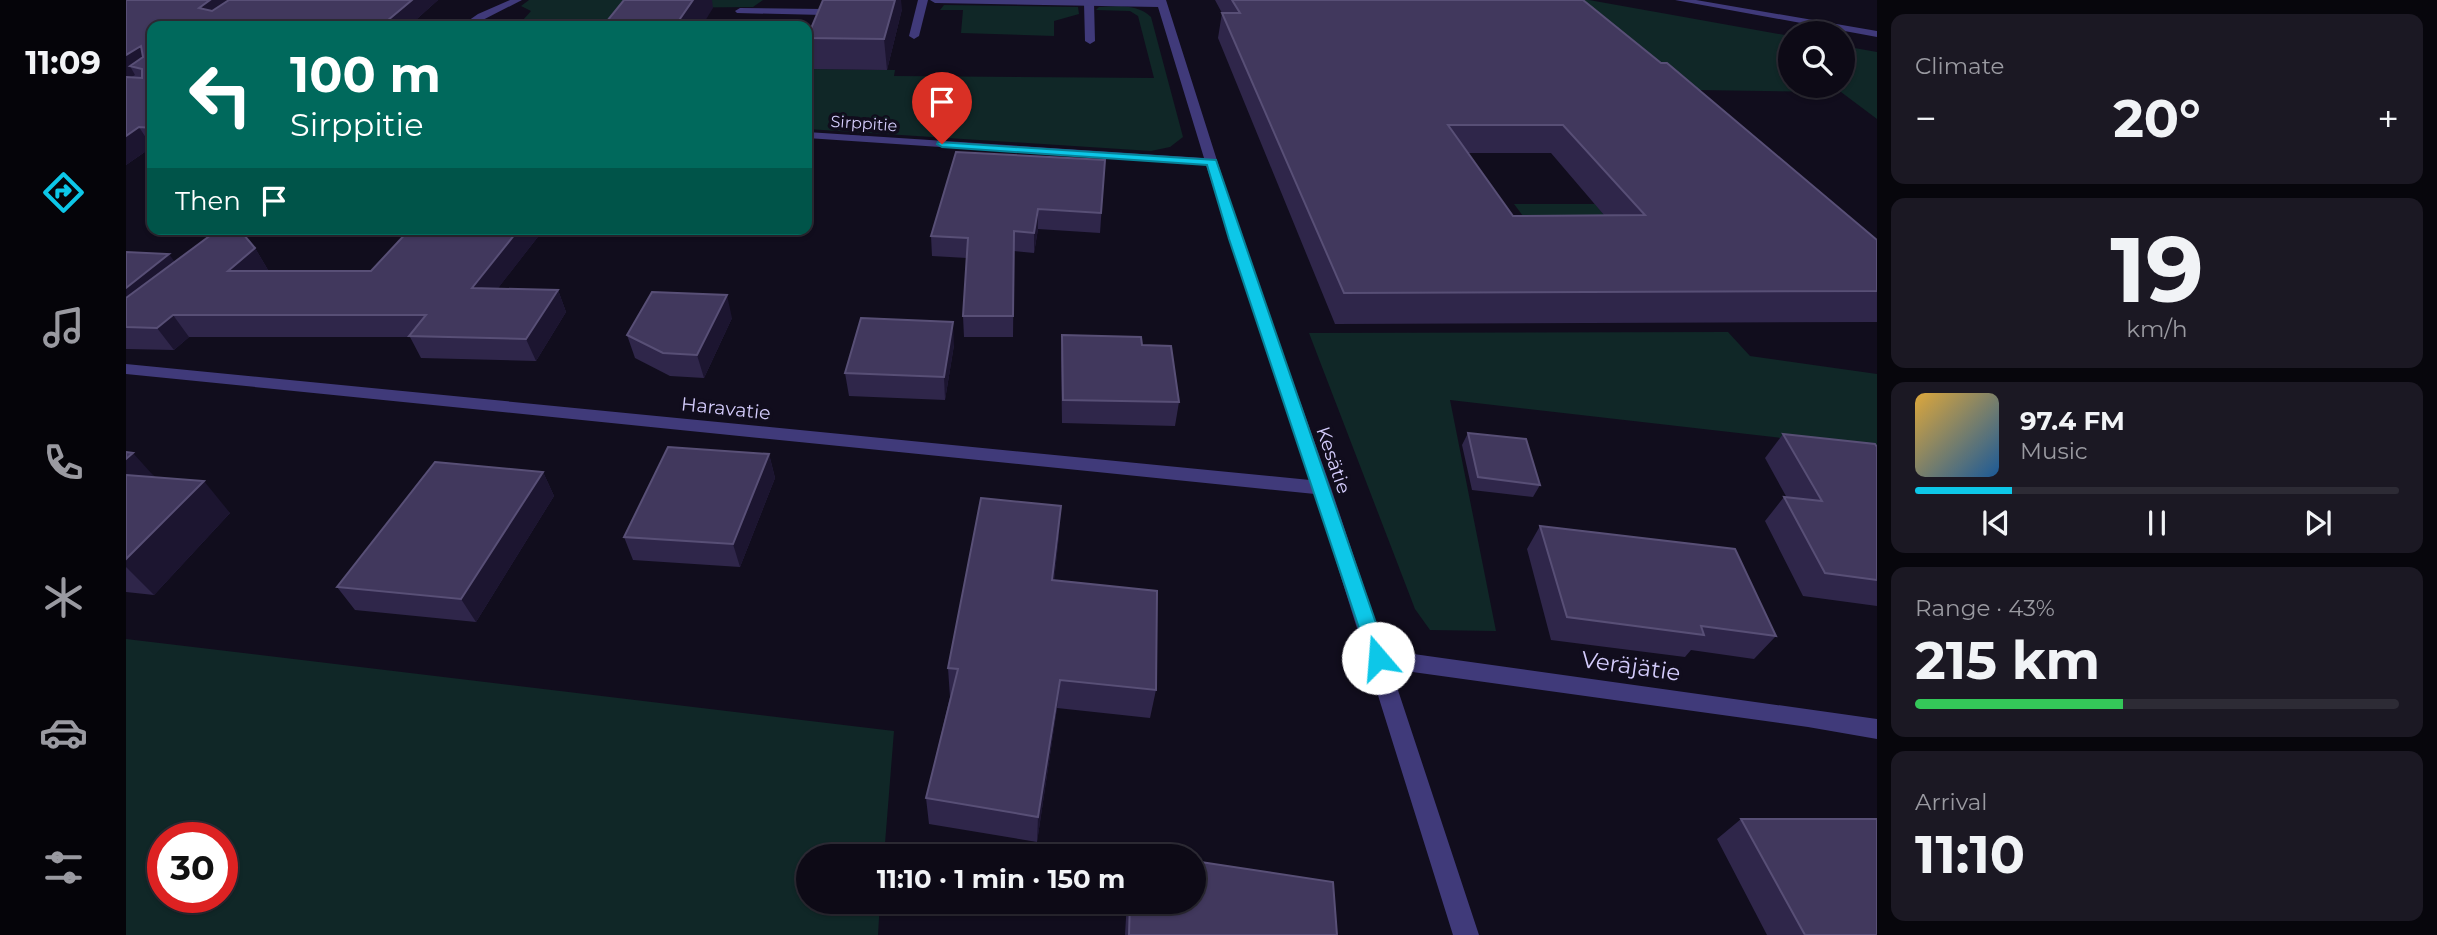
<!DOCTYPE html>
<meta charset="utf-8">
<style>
:root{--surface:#0d0a16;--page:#1b1823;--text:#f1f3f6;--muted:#9a9aa1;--line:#2d2b35;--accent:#0dc7e8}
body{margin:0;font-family:Montserrat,sans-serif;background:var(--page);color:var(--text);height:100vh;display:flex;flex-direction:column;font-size:26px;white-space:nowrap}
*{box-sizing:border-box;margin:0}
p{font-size:23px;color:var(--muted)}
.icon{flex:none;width:38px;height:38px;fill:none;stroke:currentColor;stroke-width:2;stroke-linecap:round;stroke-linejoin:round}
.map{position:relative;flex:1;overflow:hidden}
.details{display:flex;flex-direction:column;gap:14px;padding:14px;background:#07060c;width:560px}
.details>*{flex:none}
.top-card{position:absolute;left:21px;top:21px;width:665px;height:214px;border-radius:14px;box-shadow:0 2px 5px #0004,0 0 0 2px var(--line);background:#00695c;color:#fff;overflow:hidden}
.fabs{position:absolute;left:1652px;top:21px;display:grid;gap:14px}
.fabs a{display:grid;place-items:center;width:77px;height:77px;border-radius:50%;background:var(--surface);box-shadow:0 2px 5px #0004,0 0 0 2px var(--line);font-size:35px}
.speed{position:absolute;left:21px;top:822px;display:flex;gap:14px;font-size:35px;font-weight:700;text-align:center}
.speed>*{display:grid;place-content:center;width:91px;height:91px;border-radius:50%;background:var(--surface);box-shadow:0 2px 5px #0004,0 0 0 2px var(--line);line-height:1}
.speed .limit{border:10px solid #d22;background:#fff;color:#111}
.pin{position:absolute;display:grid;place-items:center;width:60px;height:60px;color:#fff;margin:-72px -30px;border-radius:50% 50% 50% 0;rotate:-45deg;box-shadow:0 0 7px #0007}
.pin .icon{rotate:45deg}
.me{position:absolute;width:77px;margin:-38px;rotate:342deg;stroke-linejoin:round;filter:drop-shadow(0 0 5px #0008)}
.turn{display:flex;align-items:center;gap:24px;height:147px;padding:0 28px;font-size:32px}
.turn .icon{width:91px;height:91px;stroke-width:2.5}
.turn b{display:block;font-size:49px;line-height:60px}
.then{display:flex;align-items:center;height:66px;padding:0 28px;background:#0003;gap:14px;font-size:26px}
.big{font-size:52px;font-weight:700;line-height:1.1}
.details .card{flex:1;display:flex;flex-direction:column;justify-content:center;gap:10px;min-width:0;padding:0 24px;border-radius:14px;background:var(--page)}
.details .dial{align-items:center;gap:0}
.dial b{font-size:91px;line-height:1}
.song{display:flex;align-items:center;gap:21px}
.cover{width:84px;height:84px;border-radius:10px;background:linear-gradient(135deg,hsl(40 70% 55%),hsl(210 70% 35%))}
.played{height:7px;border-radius:4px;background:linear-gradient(90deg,var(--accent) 20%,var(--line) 20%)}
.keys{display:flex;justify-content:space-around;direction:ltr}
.heat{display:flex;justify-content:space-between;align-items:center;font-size:38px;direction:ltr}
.charge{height:10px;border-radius:5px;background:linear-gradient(90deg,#34c759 43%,var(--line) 0)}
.trip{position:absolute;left:670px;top:844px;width:410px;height:70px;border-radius:35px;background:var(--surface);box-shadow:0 2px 5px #0004,0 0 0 2px var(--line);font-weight:700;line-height:70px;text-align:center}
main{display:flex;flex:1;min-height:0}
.dock{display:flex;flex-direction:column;width:126px;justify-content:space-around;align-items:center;background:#050409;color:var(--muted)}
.dock .icon{width:49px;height:49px}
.dock .active{color:var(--accent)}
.dock b{font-size:32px;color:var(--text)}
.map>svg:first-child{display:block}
.green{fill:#102727;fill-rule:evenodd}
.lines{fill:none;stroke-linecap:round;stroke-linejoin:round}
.service{fill:#403a7a;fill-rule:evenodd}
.minor{fill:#403a7a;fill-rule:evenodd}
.wall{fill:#2f264a;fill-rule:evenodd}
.shaded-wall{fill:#1c1530}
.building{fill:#41385d;stroke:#584f76;stroke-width:2;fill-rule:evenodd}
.route{fill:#0dc7e8;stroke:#088197;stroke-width:2}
.labels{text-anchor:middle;stroke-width:7;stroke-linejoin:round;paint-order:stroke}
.far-street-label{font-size:16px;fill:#d4ccfc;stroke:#110d1d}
.street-label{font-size:19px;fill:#d4ccfc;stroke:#110d1d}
.near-street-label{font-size:23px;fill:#d4ccfc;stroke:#110d1d}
</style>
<main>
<nav class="dock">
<b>11:09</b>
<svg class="icon active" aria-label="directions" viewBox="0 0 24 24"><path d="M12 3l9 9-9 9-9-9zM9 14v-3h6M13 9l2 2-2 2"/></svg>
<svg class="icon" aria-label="music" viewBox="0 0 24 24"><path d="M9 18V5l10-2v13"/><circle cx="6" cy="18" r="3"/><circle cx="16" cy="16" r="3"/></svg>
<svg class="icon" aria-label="phone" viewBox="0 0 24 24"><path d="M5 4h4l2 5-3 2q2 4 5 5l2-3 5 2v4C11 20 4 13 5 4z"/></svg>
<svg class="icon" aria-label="climate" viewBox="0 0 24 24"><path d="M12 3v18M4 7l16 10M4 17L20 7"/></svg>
<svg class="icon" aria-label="car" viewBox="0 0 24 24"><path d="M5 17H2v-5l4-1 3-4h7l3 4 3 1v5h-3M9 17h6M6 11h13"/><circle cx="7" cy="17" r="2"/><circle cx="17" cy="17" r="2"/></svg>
<svg class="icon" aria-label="filters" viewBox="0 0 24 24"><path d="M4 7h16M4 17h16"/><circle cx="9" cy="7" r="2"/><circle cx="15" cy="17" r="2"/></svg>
</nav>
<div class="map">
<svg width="1751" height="935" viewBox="0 0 1751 935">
<rect width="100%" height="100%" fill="#110d1d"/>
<path class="green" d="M403,0H637L627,7L523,8L489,24L400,21L397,20L405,11L395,6Z
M1439,0H1463L1664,36V86H1717V46L1751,52V119L1715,92L1571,90Z
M818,5L952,7L953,14L928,21V36L835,33L837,10H814Z
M973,7C991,6 1012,4 1025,17L1057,137L1044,147L1025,151L681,129V69L769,70L768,76L1028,78L1012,16L1004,11L970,10Z
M1388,204H1469L1489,228H1406Z
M1602,332L1624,356L1751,374V449L1324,400L1370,631L1304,630L1289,609L1183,333Z
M0,639L768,731L758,856H682V901H754L752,935H0ZM96,838V898H37V838Z"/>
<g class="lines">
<path class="service" d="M384,0H396L347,25L339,23L352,14Z
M792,0H802L793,36L788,39L783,36Z
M963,0L968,3L969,41L964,44L959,41L958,3Z
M614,8L697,9L702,12L697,15L611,13L609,11Z"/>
<path class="minor" d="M804,0H1040L1116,239L1205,488L1259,650L1751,719V739L1682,727L1265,669L1353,935H1327L1189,494L0,374V364L1184,480L1080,165L681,138V132L1078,158L1032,7L809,3Z
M1549,0H1570L1751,31V37Z"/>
</g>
<path class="wall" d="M0,0H312L283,26H26V147L0,165Z
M1089,0H1457L1751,240V322L1209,324L1092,38L1096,13ZM1342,153H1425L1478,215L1387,216Z
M776,9L761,70L685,69L681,38Z
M979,160L974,233L912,229L908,253L888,251L887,337H838L837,316L841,258L806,256L805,236Z
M418,229L372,288L432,290L440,312L410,361L295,358L284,337H63L48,350L0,349V252L49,262L129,248L142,270L141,271H245Z
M606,318L578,378L544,376L509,358L501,335Z
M936,335L1016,345L1053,402L1049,426L936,423L935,358Z
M828,345L819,400L723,396L719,373Z
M1342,433L1414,485L1407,497L1346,490L1336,445Z
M1657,434L1751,447V606L1677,596L1639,521L1658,497L1661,498L1639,458Z
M0,452L29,477L104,513L28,595L0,592Z
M643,454L649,478L614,567L507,560L498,537Z
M417,472L428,496L350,622L229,610L211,587Z
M1414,526L1650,636L1628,659L1565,650L1559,657L1425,640L1401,549Z
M933,535L928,580L1030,690L1024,718L931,708L911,842L803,824L800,798L824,697L822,668Z
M1615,819L1751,935H1641L1591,839Z
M1001,901H1068L1211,935H999Z"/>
<path class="shaded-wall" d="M84,0H114L82,26L73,8Z
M286,0H312L283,26H255Z
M567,0H586L587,8L576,26H549Z
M769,0H775L776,9L761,70L758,39Z
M15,46L26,64L4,66L9,75L0,80V55Z
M13,127L26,147L0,165V136Z
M912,209V229L908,253V233Z
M393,229H418L356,309L346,288Z
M129,248L142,270L116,292L102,271Z
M43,254L59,276L0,317V288Z
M432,290L440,312L410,361L400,339Z
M601,295L606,318L578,378L571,355Z
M47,315L63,337L48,350L31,328Z
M827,322L828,345L819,400L818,377Z
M7,453L35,484L0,491V459Z
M643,454L649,478L614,567L607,544Z
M417,472L428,496L350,622L335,599Z
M78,481L104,513L28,595L0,567V559Z
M935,506L933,535L925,610L926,580Z
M934,680L931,708L911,842L912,817Z"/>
<path class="building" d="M0,0H84L73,8L86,11L103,0H286L255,26H26V128L13,127L0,136V77L16,78V69L4,66L17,57L15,46L0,55Z
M498,0H567L549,26H477Z
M697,0H769L758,39L681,38Z
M1106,0H1457L1535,63H1541L1751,240V291L1218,293L1096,13H1114ZM1322,125H1437L1519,215L1387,216Z
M830,152L979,160L975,213L912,209L908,233L888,231L887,316H837L842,238L805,236Z
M93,229H113L129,248L102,271H245L284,229H393L346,288L432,290L400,339L283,336L300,315H47L31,328L0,327V298Z
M0,252L43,254L0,288Z
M526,292L601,295L571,355L537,353L501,335Z
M735,318L827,322L818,377L719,373Z
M936,335L1015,337L1016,345L1045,346L1053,402L937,400Z
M1342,433L1400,439L1414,485L1352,477Z
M1657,434L1749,444L1751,447V580L1699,573L1658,497L1696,501Z
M542,447L643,454L607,544L498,537Z
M0,452L7,453L0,459Z
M309,462L417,472L335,599L211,587Z
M0,475L78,481L0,559Z
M855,498L935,506L926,580L1031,591L1030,690L934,680L912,817L800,798L832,669L822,668Z
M1414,526L1609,549L1650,636L1575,626L1578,635L1441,617Z
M1615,819H1751V935H1679Z
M1007,852L1033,856H1007Z
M1068,861L1207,882L1211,935H1003L1004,901H1068Z"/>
<path class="route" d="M812,142L1090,160L1262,658L1259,664H1246L1243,658L1103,239L1081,165L816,147L811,144Z"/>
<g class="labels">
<g class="far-street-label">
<text transform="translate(738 123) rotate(4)" y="6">Sirppitie</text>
</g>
<g class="street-label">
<text transform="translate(600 408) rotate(6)" y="7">Haravatie</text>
<text transform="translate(1208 460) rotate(71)" y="7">Kesätie</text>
</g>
<g class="near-street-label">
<text transform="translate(1505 666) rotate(8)" y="8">Veräjätie</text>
</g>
</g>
</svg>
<div class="fabs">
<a><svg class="icon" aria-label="search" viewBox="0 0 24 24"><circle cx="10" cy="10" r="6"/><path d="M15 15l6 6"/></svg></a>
</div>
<div class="speed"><div class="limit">30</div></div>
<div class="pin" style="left:816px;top:144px;background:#d93025"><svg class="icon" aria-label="arrive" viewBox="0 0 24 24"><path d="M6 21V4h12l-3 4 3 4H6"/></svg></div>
<svg class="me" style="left:1252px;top:658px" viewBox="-20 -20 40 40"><circle r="19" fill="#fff"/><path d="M0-13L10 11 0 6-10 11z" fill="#0dc7e8"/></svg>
<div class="trip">11:10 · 1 min · 150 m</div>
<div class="top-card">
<div class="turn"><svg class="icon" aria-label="left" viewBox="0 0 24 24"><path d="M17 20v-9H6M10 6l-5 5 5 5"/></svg><div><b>100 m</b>Sirppitie</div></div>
<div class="then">Then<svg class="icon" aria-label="arrive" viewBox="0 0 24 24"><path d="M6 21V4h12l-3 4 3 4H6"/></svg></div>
</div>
</div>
<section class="details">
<div class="card"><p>Climate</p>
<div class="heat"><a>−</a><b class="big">20°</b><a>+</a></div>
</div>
<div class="card dial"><b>19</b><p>km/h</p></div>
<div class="card">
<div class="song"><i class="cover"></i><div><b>97.4 FM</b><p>Music</p></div></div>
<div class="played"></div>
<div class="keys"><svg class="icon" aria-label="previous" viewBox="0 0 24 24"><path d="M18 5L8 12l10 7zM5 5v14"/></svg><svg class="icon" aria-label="pause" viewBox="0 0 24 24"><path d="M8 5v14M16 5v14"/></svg><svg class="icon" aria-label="next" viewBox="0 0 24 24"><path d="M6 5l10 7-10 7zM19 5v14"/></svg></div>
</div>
<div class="card"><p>Range · 43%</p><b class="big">215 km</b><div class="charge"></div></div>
<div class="card"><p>Arrival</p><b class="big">11:10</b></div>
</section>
</main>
